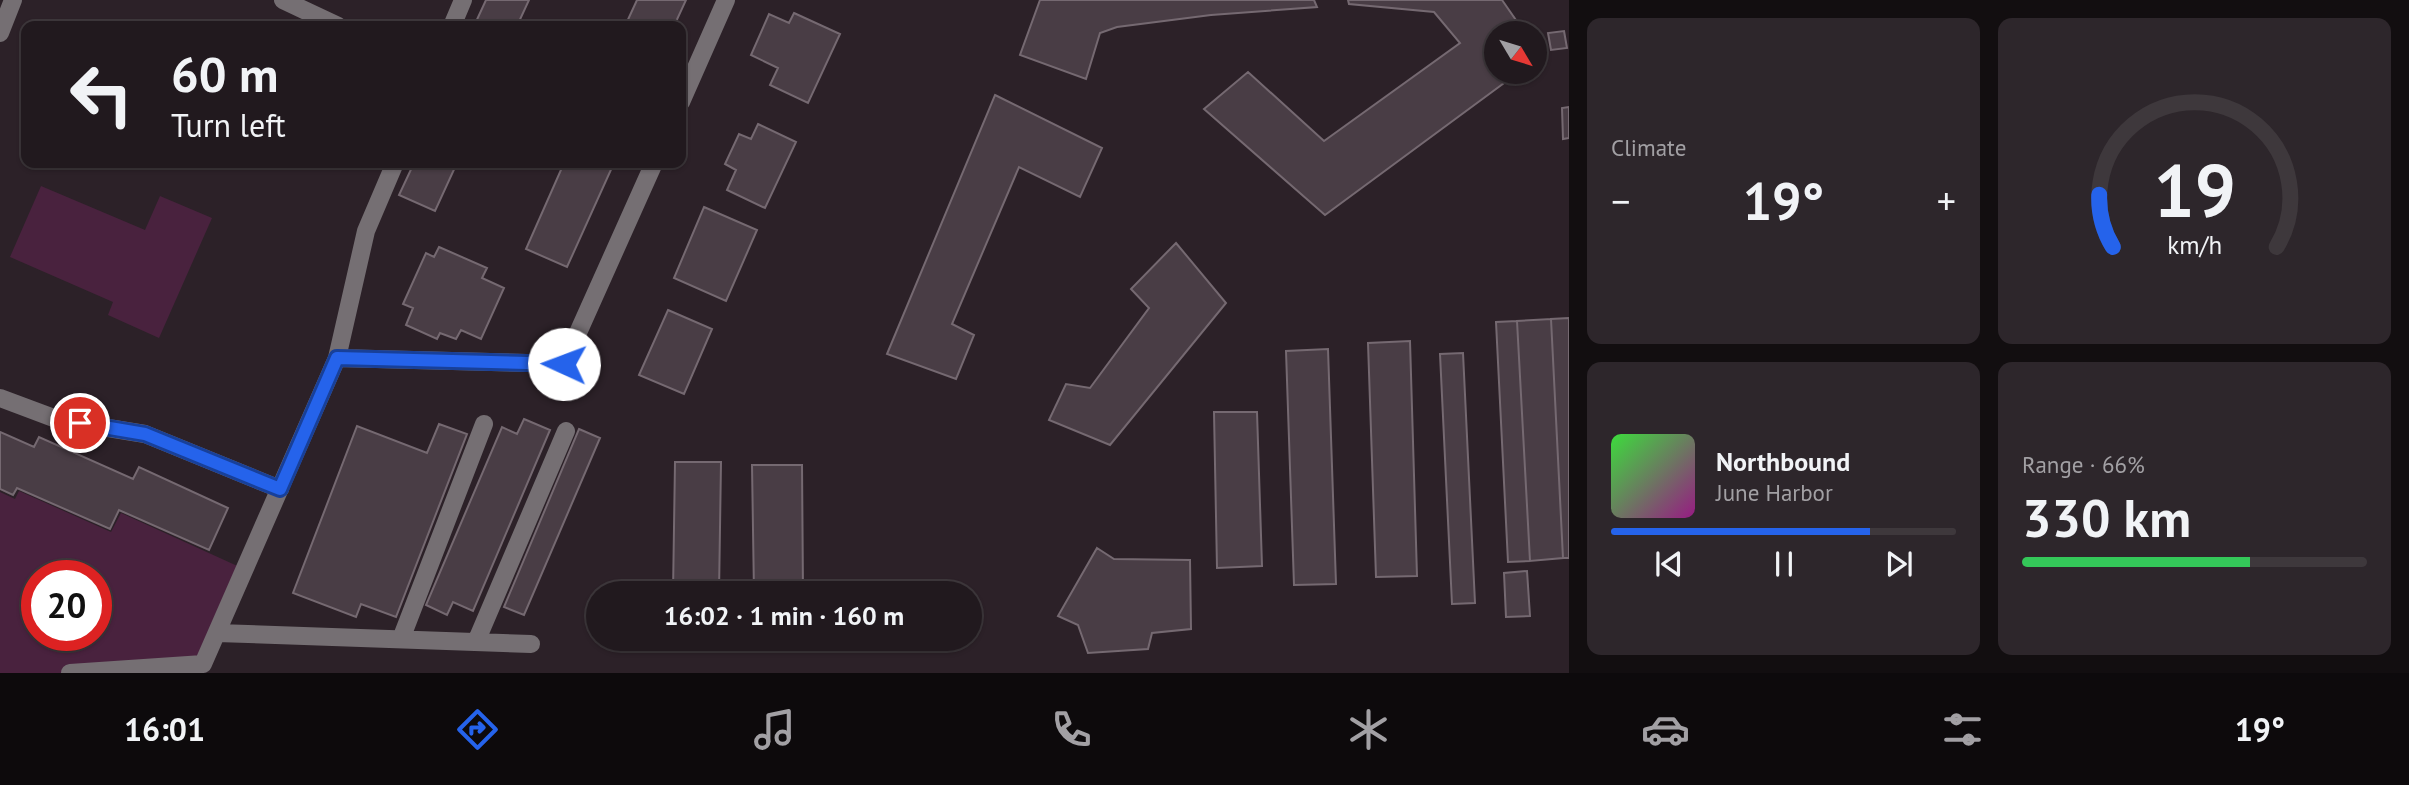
<!DOCTYPE html>
<meta charset="utf-8">
<style>
:root{--surface:#21191e;--page:#2d262b;--text:#f1f3f6;--muted:#a2a0a4;--line:#3e383c;--accent:#2563eb}
body{margin:0;font-family:"PT Sans",sans-serif;background:var(--page);color:var(--text);height:100vh;display:flex;flex-direction:column;font-size:26px;white-space:nowrap}
*{box-sizing:border-box;margin:0}
p{font-size:23px;color:var(--muted)}
.icon{flex:none;width:38px;height:38px;fill:none;stroke:currentColor;stroke-width:2;stroke-linecap:round;stroke-linejoin:round}
.map{position:relative;flex:1;overflow:hidden}
.details{display:flex;flex-direction:column;gap:18px;padding:18px;background:#120e10;width:840px}
.details>*{flex:none}
.top-card{position:absolute;left:21px;top:21px;width:665px;height:147px;border-radius:14px;box-shadow:0 2px 5px #0004,0 0 0 2px var(--line);background:#21191e;color:var(--text);overflow:hidden}
.needle{width:46px;rotate:128deg}
.fabs{position:absolute;left:1484px;top:21px;display:grid;gap:14px}
.fabs a{display:grid;place-items:center;width:63px;height:63px;border-radius:50%;background:var(--surface);box-shadow:0 2px 5px #0004,0 0 0 2px var(--line);font-size:35px}
.speed{position:absolute;left:21px;top:560px;display:flex;gap:14px;font-size:35px;font-weight:700;text-align:center}
.speed>*{display:grid;place-content:center;width:91px;height:91px;border-radius:50%;background:var(--surface);box-shadow:0 2px 5px #0004,0 0 0 2px var(--line);line-height:1}
.speed .limit{border:10px solid #d22;background:#fff;color:#111}
.pin{position:absolute;display:grid;place-items:center;width:60px;height:60px;color:#fff;margin:-30px;border:4px solid #fff;border-radius:50%;box-shadow:0 2px 7px #0007}
.me{position:absolute;width:77px;margin:-38px;rotate:272deg;stroke-linejoin:round;filter:drop-shadow(0 0 5px #0008)}
.turn{display:flex;align-items:center;gap:24px;height:147px;padding:0 35px;font-size:32px}
.turn .icon{width:91px;height:91px;stroke-width:2.5}
.turn b{display:block;font-size:49px;line-height:60px}
.big{font-size:52px;font-weight:700;line-height:1.1}
.details .card{flex:1;display:flex;flex-direction:column;justify-content:center;gap:10px;min-width:0;padding:0 24px;border-radius:14px;background:var(--page)}
.details .dial{align-items:center;gap:0}
.dial svg{height:182px;overflow:visible;fill:none;stroke:var(--line);stroke-width:7;stroke-linecap:round;text-anchor:middle}
.dial text{fill:var(--text);stroke:none}
.song{display:flex;align-items:center;gap:21px}
.cover{width:84px;height:84px;border-radius:10px;background:linear-gradient(135deg,hsl(120 70% 55%),hsl(310 70% 35%))}
.played{height:7px;border-radius:4px;background:linear-gradient(90deg,var(--accent) 75%,var(--line) 75%)}
.keys{display:flex;justify-content:space-around;direction:ltr}
.heat{display:flex;justify-content:space-between;align-items:center;font-size:38px;direction:ltr}
.charge{height:10px;border-radius:5px;background:linear-gradient(90deg,#34c759 66%,var(--line) 0)}
.details .tiles{flex:1;display:grid;gap:18px;grid-template-columns:repeat(2,1fr)}
.trip{position:absolute;left:586px;top:581px;width:396px;height:70px;border-radius:35px;background:var(--surface);box-shadow:0 2px 5px #0004,0 0 0 2px var(--line);font-weight:700;line-height:70px;text-align:center}
.menu{display:flex;height:112px;justify-content:space-around;align-items:center;background:#0d0a0c;color:var(--muted)}
.menu .icon{width:49px;height:49px}
.menu .selected{color:var(--accent)}
.menu b{font-size:32px;color:var(--text)}
main{display:flex;flex:1;min-height:0}
.map>svg:first-child{display:block}
.green{fill:#49223e;fill-rule:evenodd}
.building{fill:#493d45;stroke:#756971;stroke-width:2}
.lines{fill:none;stroke-linecap:round;stroke-linejoin:round}
.minor{stroke:#756f73;stroke-width:18}
.route-casing{stroke:#184099;stroke-width:18}
.route{stroke:#2563eb;stroke-width:12}
</style>
<main>
<div class="map">
<svg width="1569" height="673" viewBox="0 0 1569 673">
<rect width="100%" height="100%" fill="#2c2128"/>
<path class="green" d="M41,186L145,230L160,196L212,218L159,338L108,315L113,302L10,257Z
M19,491L111,532L121,513L244,569L203,664L70,673H0V492L15,499ZM37,576H96V635H37Z"/>
<path class="building" d="M486,0H529L517,26H474Z
M637,0H686L674,26H625Z
M1040,0H1314L1317,7L1211,15L1117,27L1100,33L1086,79L1020,55Z
M1348,0H1502L1525,33H1496V72H1519L1325,215L1204,109L1248,72L1324,141L1460,43L1434,12L1349,4Z
M794,13L840,34L808,103L770,85L778,68L751,55L769,14L789,23Z
M1564,31L1567,48L1551,50L1548,33Z
M995,95L1102,148L1080,197L1019,167L952,324L974,335L956,379L887,354Z
M1569,107V138L1563,139L1562,108Z
M758,124L796,142L765,208L727,190L736,170L725,164L739,134L751,139Z
M414,163H457L435,211L399,195Z
M564,163H614L567,267L526,249Z
M704,207L757,230L726,301L674,278Z
M1176,243L1226,303L1110,445L1049,420L1066,384L1090,388L1149,308L1131,289Z
M439,247L487,268L482,278L504,288L481,339L461,330L456,339L440,333L437,339L406,325L413,308L403,304L426,253L434,257Z
M668,310L712,329L684,394L639,375Z
M1569,318V558H1563L1551,319Z
M1551,319L1563,558L1530,561L1517,321Z
M1517,321L1530,561L1508,562L1496,322Z
M1410,341L1417,576L1376,577L1368,343Z
M1328,349L1336,584L1294,585L1286,351Z
M1463,353L1475,603L1452,604L1440,354Z
M1214,412H1257L1262,566L1217,568Z
M524,419L550,430L473,611L453,602L447,615L426,605L502,427L517,434Z
M439,424L467,434L396,617L361,604L356,617L293,593L357,426L427,453Z
M579,429L600,438L524,615L504,607Z
M0,432L34,447L39,437L133,479L139,467L228,508L209,550L119,510L110,529L17,488L13,495L0,489Z
M675,462H721L719,593H673Z
M752,465H802L803,593H754Z
M1097,548L1114,559L1190,560L1191,629L1152,633L1148,649L1088,653L1078,625L1058,616Z
M1527,571L1530,616L1506,617L1504,573Z"/>
<g class="lines">
<path class="minor" d="M283,0L338,26
M452,26L463,0
M0,33L13,0
M681,102L726,0
M337,358L564,364L654,163
M0,398L59,420L145,434L280,489
M217,633L531,644
M401,639L484,424
M476,642L566,431
M70,673L203,664L337,358L366,231L395,163"/>
</g>
<g class="lines">
<defs>
<path id="route" d="M80,423L145,434L280,489L337,358L564,364"/>
</defs>
<use href="#route" class="route-casing"/>
<use href="#route" class="route"/>
</g>
</svg>
<div class="fabs">
<a><svg class="needle" viewBox="-14 -14 28 28"><path d="M0-13l5 13h-10z" fill="#e53935"/><path d="M0 13l5-13h-10z" fill="#a2a0a4"/></svg></a>
</div>
<div class="speed"><div class="limit">20</div></div>
<div class="pin" style="left:80px;top:423px;background:#d93025"><svg class="icon" aria-label="arrive" viewBox="0 0 24 24"><path d="M6 21V4h12l-3 4 3 4H6"/></svg></div>
<svg class="me" style="left:564px;top:364px" viewBox="-20 -20 40 40"><circle r="19" fill="#fff"/><path d="M0-13L10 11 0 6-10 11z" fill="#2563eb"/></svg>
<div class="trip">16:02 · 1 min · 160 m</div>
<div class="top-card">
<div class="turn"><svg class="icon" aria-label="left" viewBox="0 0 24 24"><path d="M17 20v-9H6M10 6l-5 5 5 5"/></svg><div><b>60 m</b>Turn left</div></div>
</div>
</div>
<section class="details">
<div class="tiles">
<div class="card"><p>Climate</p>
<div class="heat"><a>−</a><b class="big">19°</b><a>+</a></div>
</div>
<div class="card dial"><svg viewBox="0 0 100 80">
<path d="M14 69A42 42 0 1 1 86 69"/>
<path d="M14 69A42 42 0 0 1 8 46" stroke="#2563eb"/>
<text x="50" y="56" font-size="32" font-weight="700">19</text>
<text x="50" y="72" font-size="11">km/h</text>
</svg></div>
<div class="card">
<div class="song"><i class="cover"></i><div><b>Northbound</b><p>June Harbor</p></div></div>
<div class="played"></div>
<div class="keys"><svg class="icon" aria-label="previous" viewBox="0 0 24 24"><path d="M18 5L8 12l10 7zM5 5v14"/></svg><svg class="icon" aria-label="pause" viewBox="0 0 24 24"><path d="M8 5v14M16 5v14"/></svg><svg class="icon" aria-label="next" viewBox="0 0 24 24"><path d="M6 5l10 7-10 7zM19 5v14"/></svg></div>
</div>
<div class="card"><p>Range · 66%</p><b class="big">330 km</b><div class="charge"></div></div>
</div>
</section>
</main>
<nav class="menu">
<b>16:01</b>
<svg class="icon selected" aria-label="directions" viewBox="0 0 24 24"><path d="M12 3l9 9-9 9-9-9zM9 14v-3h6M13 9l2 2-2 2"/></svg>
<svg class="icon" aria-label="music" viewBox="0 0 24 24"><path d="M9 18V5l10-2v13"/><circle cx="6" cy="18" r="3"/><circle cx="16" cy="16" r="3"/></svg>
<svg class="icon" aria-label="phone" viewBox="0 0 24 24"><path d="M5 4h4l2 5-3 2q2 4 5 5l2-3 5 2v4C11 20 4 13 5 4z"/></svg>
<svg class="icon" aria-label="climate" viewBox="0 0 24 24"><path d="M12 3v18M4 7l16 10M4 17L20 7"/></svg>
<svg class="icon" aria-label="car" viewBox="0 0 24 24"><path d="M5 17H2v-5l4-1 3-4h7l3 4 3 1v5h-3M9 17h6M6 11h13"/><circle cx="7" cy="17" r="2"/><circle cx="17" cy="17" r="2"/></svg>
<svg class="icon" aria-label="filters" viewBox="0 0 24 24"><path d="M4 7h16M4 17h16"/><circle cx="9" cy="7" r="2"/><circle cx="15" cy="17" r="2"/></svg>
<b>19°</b>
</nav>
